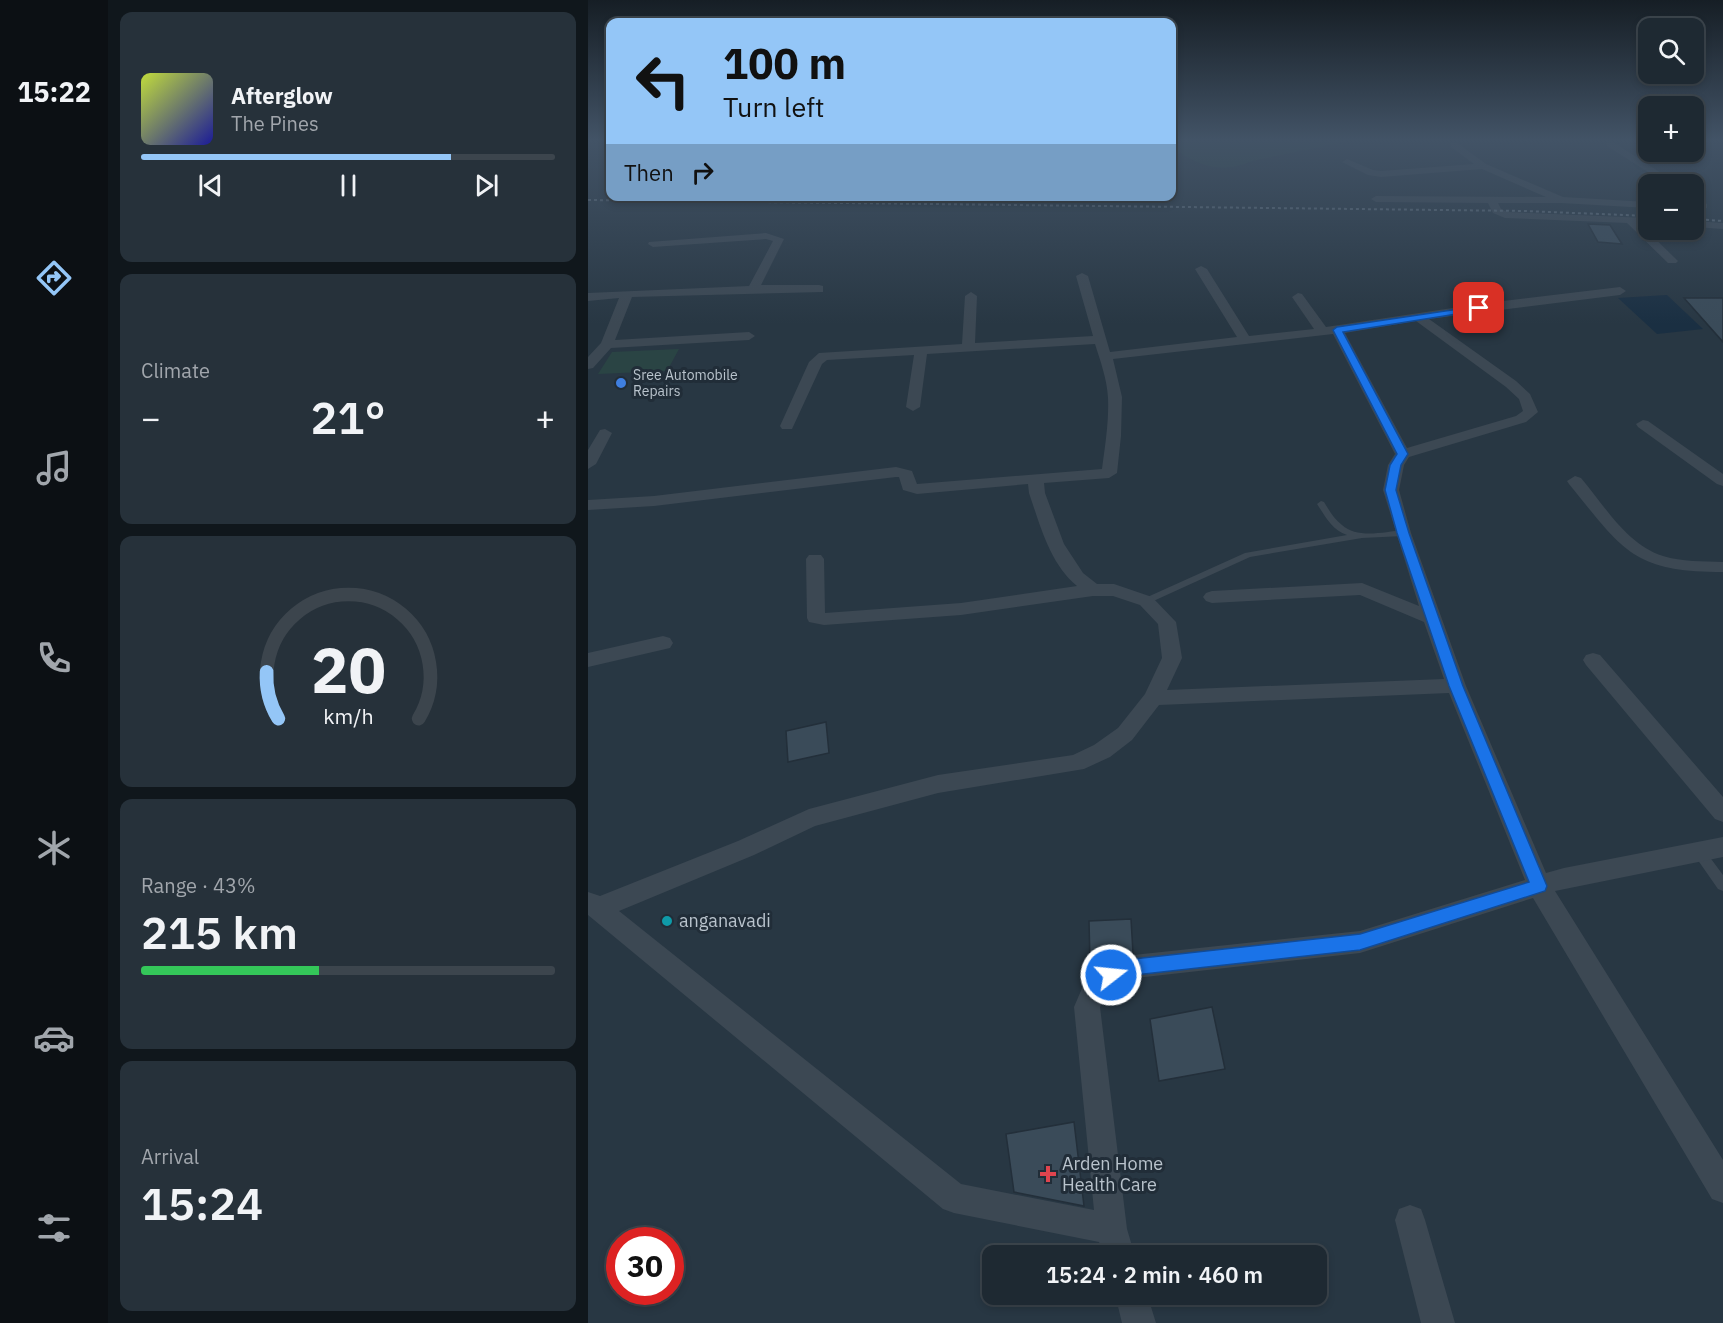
<!DOCTYPE html>
<meta charset="utf-8">
<style>
:root{--surface:#1e2932;--page:#26313a;--text:#f1f3f6;--muted:#a1a6ac;--line:#3c454d;--accent:#94c6f7}
body{margin:0;font-family:"IBM Plex Sans",sans-serif;background:var(--page);color:var(--text);height:100vh;display:flex;flex-direction:column;font-size:22px;white-space:nowrap}
*{box-sizing:border-box;margin:0}
p{font-size:20px;color:var(--muted)}
.icon{flex:none;width:33px;height:33px;fill:none;stroke:currentColor;stroke-width:2;stroke-linecap:round;stroke-linejoin:round}
.map{position:relative;flex:1;overflow:hidden}
.side{display:flex;flex-direction:column;gap:12px;padding:12px;background:#10171c;width:480px}
.side>*{flex:none}
.guide{position:absolute;left:18px;top:18px;width:570px;height:183px;border-radius:12px;box-shadow:0 3px 9px #0003,0 0 0 2px var(--line);background:#94c6f7;color:#111;overflow:hidden}
.fabs{position:absolute;left:1050px;top:18px;display:grid;gap:12px}
.fabs a{display:grid;place-items:center;width:66px;height:66px;border-radius:12px;background:var(--surface);box-shadow:0 3px 9px #0003,0 0 0 2px var(--line);font-size:30px}
.speed{position:absolute;left:18px;top:1227px;display:flex;gap:12px;font-size:30px;font-weight:700;text-align:center}
.speed>*{display:grid;place-content:center;width:78px;height:78px;border-radius:50%;background:var(--surface);box-shadow:0 3px 9px #0003,0 0 0 2px var(--line);line-height:1}
.speed .limit{border:9px solid #d22;background:#fff;color:#111}
.pin{position:absolute;display:grid;place-items:center;width:51px;height:51px;color:#fff;margin:-26px;border-radius:12px;box-shadow:0 3px 9px #0006}
.me{position:absolute;width:66px;margin:-33px;rotate:74deg;stroke-linejoin:round;filter:drop-shadow(0 0 4px #0008)}
.turn{display:flex;align-items:center;gap:21px;height:126px;padding:0 18px;font-size:27px}
.turn .icon{width:78px;height:78px;stroke-width:2.5}
.turn b{display:block;font-size:42px;line-height:51px}
.then{display:flex;align-items:center;height:57px;padding:0 18px;background:#0003;gap:12px;font-size:22px}
.big{font-size:45px;font-weight:600;line-height:1.1}
.side .widget{flex:1;display:flex;flex-direction:column;justify-content:center;gap:9px;min-width:0;padding:0 21px;border-radius:12px;background:var(--page)}
.side .dial{align-items:center;gap:0}
.dial svg{height:156px;overflow:visible;fill:none;stroke:var(--line);stroke-width:7;stroke-linecap:round;text-anchor:middle}
.dial text{fill:var(--text);stroke:none}
.song{display:flex;align-items:center;gap:18px}
.cover{width:72px;height:72px;border-radius:9px;background:linear-gradient(135deg,hsl(70 70% 55%),hsl(240 70% 35%))}
.played{height:6px;border-radius:3px;background:linear-gradient(90deg,var(--accent) 75%,var(--line) 75%)}
.keys{display:flex;justify-content:space-around;direction:ltr}
.heat{display:flex;justify-content:space-between;align-items:center;font-size:33px;direction:ltr}
.charge{height:9px;border-radius:4px;background:linear-gradient(90deg,#34c759 43%,var(--line) 0)}
.trip{position:absolute;left:394px;top:1245px;width:345px;height:60px;border-radius:12px;background:var(--surface);box-shadow:0 3px 9px #0003,0 0 0 2px var(--line);font-weight:600;line-height:60px;text-align:center}
main{display:flex;flex:1;min-height:0}
.tabs{display:flex;flex-direction:column;width:108px;justify-content:space-around;align-items:center;background:#0c1014;color:var(--muted)}
.tabs .icon{width:42px;height:42px}
.tabs .current{color:var(--accent)}
.tabs b{font-size:27px;color:var(--text)}
.map>svg:first-child{display:block}
.green{fill:#2a4444}
.water{fill:#1a2f42}
.building{fill:#3a4b59;stroke:#232f3a;stroke-width:1.5}
.lines{fill:none;stroke-linecap:round;stroke-linejoin:round}
.service{fill:#3c4853;fill-rule:evenodd}
.minor{fill:#3c4853;fill-rule:evenodd}
.rail{stroke:#5e6d7a;stroke-width:2;stroke-dasharray:3 3;stroke-linecap:butt}
.route{fill:#1a73e8;stroke:#114b97;stroke-width:1.5}
.shop-dot{fill:#3f7fe0;stroke:#212d38;stroke-width:2}
.culture-dot{fill:#0f9aa8;stroke:#212d38;stroke-width:2}
.health-dot{fill:#e0444e;stroke:#212d38;stroke-width:2}
.labels{text-anchor:middle;stroke-width:6;stroke-linejoin:round;paint-order:stroke}
.far-poi-label{font-size:14px;fill:#b9c3cc;stroke:#212d38;text-anchor:start}
.near-poi-label{font-size:18px;fill:#b9c3cc;stroke:#212d38;text-anchor:start}
</style>
<main>
<nav class="tabs">
<b>15:22</b>
<svg class="icon current" aria-label="directions" viewBox="0 0 24 24"><path d="M12 3l9 9-9 9-9-9zM9 14v-3h6M13 9l2 2-2 2"/></svg>
<svg class="icon" aria-label="music" viewBox="0 0 24 24"><path d="M9 18V5l10-2v13"/><circle cx="6" cy="18" r="3"/><circle cx="16" cy="16" r="3"/></svg>
<svg class="icon" aria-label="phone" viewBox="0 0 24 24"><path d="M5 4h4l2 5-3 2q2 4 5 5l2-3 5 2v4C11 20 4 13 5 4z"/></svg>
<svg class="icon" aria-label="climate" viewBox="0 0 24 24"><path d="M12 3v18M4 7l16 10M4 17L20 7"/></svg>
<svg class="icon" aria-label="car" viewBox="0 0 24 24"><path d="M5 17H2v-5l4-1 3-4h7l3 4 3 1v5h-3M9 17h6M6 11h13"/><circle cx="7" cy="17" r="2"/><circle cx="17" cy="17" r="2"/></svg>
<svg class="icon" aria-label="filters" viewBox="0 0 24 24"><path d="M4 7h16M4 17h16"/><circle cx="9" cy="7" r="2"/><circle cx="15" cy="17" r="2"/></svg>
</nav>
<section class="side">
<div class="widget">
<div class="song"><i class="cover"></i><div><b>Afterglow</b><p>The Pines</p></div></div>
<div class="played"></div>
<div class="keys"><svg class="icon" aria-label="previous" viewBox="0 0 24 24"><path d="M18 5L8 12l10 7zM5 5v14"/></svg><svg class="icon" aria-label="pause" viewBox="0 0 24 24"><path d="M8 5v14M16 5v14"/></svg><svg class="icon" aria-label="next" viewBox="0 0 24 24"><path d="M6 5l10 7-10 7zM19 5v14"/></svg></div>
</div>
<div class="widget"><p>Climate</p>
<div class="heat"><a>−</a><b class="big">21°</b><a>+</a></div>
</div>
<div class="widget dial"><svg viewBox="0 0 100 80">
<path d="M14 69A42 42 0 1 1 86 69"/>
<path d="M14 69A42 42 0 0 1 8 45" stroke="#94c6f7"/>
<text x="50" y="56" font-size="32" font-weight="700">20</text>
<text x="50" y="72" font-size="11">km/h</text>
</svg></div>
<div class="widget"><p>Range · 43%</p><b class="big">215 km</b><div class="charge"></div></div>
<div class="widget"><p>Arrival</p><b class="big">15:24</b></div>
</section>
<div class="map">
<svg width="1135" height="1323" viewBox="0 0 1135 1323">
<rect width="100%" height="100%" fill="#283743"/>
<path class="green" d="M584,139H771L664,161C632,175 610,165 584,148Z
M91,349L79,371L10,374L24,352Z"/>
<path class="water" d="M1079,295L1115,329L1069,334L1030,298Z"/>
<path class="building" d="M1000,224L1022,225L1034,244L1010,242Z
M1096,298H1135V342Z
M238,722L241,753L200,762L198,731Z
M543,919L545,953L535,954L517,962L502,963L501,921Z
M624,1007L637,1069L571,1081L562,1019Z
M486,1122L496,1206L426,1192L418,1134Z"/>
<g class="lines">
<path class="service" d="M733,501L736,502C741,510 746,519 754,525C769,539 796,532 815,530L820,533L815,536L774,538L662,557L561,603L558,604L553,601L555,599L657,553L759,535C744,530 737,516 729,504Z
M1111,847L1115,848L1135,875V891L1130,889L1107,856L1105,852L1107,848Z"/>
<path class="minor" d="M1022,141L1025,142L1090,184H1079L1019,146L1018,144Z
M863,143H869L898,164L975,197L1060,202V208L973,203H910L913,209L919,212L1060,218V224H1052L1090,261L1088,263H1080L1039,223L917,218L905,213L900,203L788,202L783,199L788,196L958,197L894,169L793,177L780,175L754,162L759,159L785,170L793,171L886,164L863,147Z
M1106,195L1119,204V208L1106,211Z
M1106,221L1135,223V229L1106,227Z
M178,233L196,239L173,285H231L235,286V292L44,297L27,340L161,332L167,336L161,340L23,348L5,368L0,369V357L13,343L31,298L0,301V293L161,286L185,241L178,239L65,247L60,244L61,242Z
M613,266L619,269L661,336L726,329L704,297L710,293L714,294L738,327L891,304L1032,287L1038,291L1032,295L841,319L928,381L942,394L950,412L938,422L821,457L816,465L811,490L823,533L878,686L958,873L976,868L1135,837V857L967,891L1135,1160V1203L1124,1199L945,898L772,953L539,979L520,989L512,1007L539,1229L547,1256H515L511,1242L366,1213L355,1209L0,915V892L12,896L150,841L221,809L350,775L485,755L506,745L530,728L557,694L574,658L570,624L552,605L525,596H505L373,615L236,625L221,622L219,618L218,559L221,555H233L236,559L237,613L373,603L489,586C462,564 452,525 441,493L440,484L329,494L315,490L311,477H308L66,506L0,510V500L66,496L308,467L324,471L329,484L514,469C517,446 521,422 520,398C519,379 512,360 507,344L339,354L332,407L325,411L318,407L326,355L239,360L234,364L204,429H194L192,426L221,362L231,353L374,344L377,296L383,292L389,296L387,343L505,336L488,276L494,273L500,276L522,352L649,337L607,269ZM828,321L918,387L931,399L935,411L928,416L819,448L757,333ZM745,334L807,454L800,465L795,490L831,606L774,583L624,591L618,593L615,597L618,601L624,603L772,595L836,622L856,679L579,690L594,658L588,622L564,597L526,584H509L495,573L476,544L457,493L456,483L521,478L529,473L533,436L534,397L525,359ZM861,693L937,880L772,931L536,956L501,972L486,1007L506,1210L373,1184L31,911L166,855L227,826L350,793L496,769L522,757L544,740L571,705Z
M1055,420L1060,421L1135,474V486L1129,484L1050,427L1048,424Z
M17,429L24,433L8,464L0,469V450L12,430Z
M987,476L993,478C1016,505 1039,545 1075,556C1094,562 1115,561 1135,562V572C1044,572 1035,550 981,484L979,481Z
M75,636L82,638L85,643L82,648L0,667V653Z
M1005,653L1012,655L1135,797V822L1127,819L998,665L995,660L998,655Z
M822,1205L833,1209L837,1220L867,1323H833L807,1220L811,1209Z
M527,1294H559L568,1323H534Z"/>
<path class="rail" d="M0,200L938,211L1060,216
M1106,219L1135,221"/>
</g>
<linearGradient id="sky" x2="0" y2="1"><stop stop-color="#161e25"/><stop offset="0.43" stop-color="#425366"/><stop offset="1" stop-color="#425366" stop-opacity="0"/></linearGradient>
<rect width="1135" height="324" fill="url(#sky)"/>
<path class="route" d="M891,306H894V310L755,332L820,454L813,465L808,490L821,533L875,686L959,886L957,891L772,950L538,976L523,983L516,980L514,975L516,969L536,960L772,934L941,882L861,686L809,533L797,490L802,465L809,454L745,330L749,327Z"/>
<circle class="shop-dot" cx="33" cy="383" r="6"/>
<circle class="culture-dot" cx="79" cy="921" r="6"/>
<path class="health-dot" d="M457 1165h6v6h6v6h-6v6h-6v-6h-6v-6h6z"/>
<g class="labels">
<g class="far-poi-label">
<text x="45" y="380">Sree Automobile<tspan x="45" dy="16">Repairs</tspan></text>
</g>
<g class="near-poi-label">
<text x="91" y="927">anganavadi</text>
<text x="474" y="1170">Arden Home<tspan x="474" dy="21">Health Care</tspan></text>
</g>
</g>
</svg>
<div class="fabs">
<a><svg class="icon" aria-label="search" viewBox="0 0 24 24"><circle cx="10" cy="10" r="6"/><path d="M15 15l6 6"/></svg></a>
<a>+</a>
<a>−</a>
</div>
<div class="speed"><div class="limit">30</div></div>
<div class="pin" style="left:891px;top:308px;background:#d93025"><svg class="icon" aria-label="arrive" viewBox="0 0 24 24"><path d="M6 21V4h12l-3 4 3 4H6"/></svg></div>
<svg class="me" style="left:523px;top:975px" viewBox="-20 -20 40 40"><circle r="17" fill="#1a73e8" stroke="#fff" stroke-width="3"/><path d="M0-11L8 9 0 5-8 9z" fill="#fff"/></svg>
<div class="trip">15:24 · 2 min · 460 m</div>
<div class="guide">
<div class="turn"><svg class="icon" aria-label="left" viewBox="0 0 24 24"><path d="M17 20v-9H6M10 6l-5 5 5 5"/></svg><div><b>100 m</b>Turn left</div></div>
<div class="then">Then<svg class="icon" aria-label="right" viewBox="0 0 24 24"><path d="M7 20v-9h11M14 6l5 5-5 5"/></svg></div>
</div>
</div>
</main>
